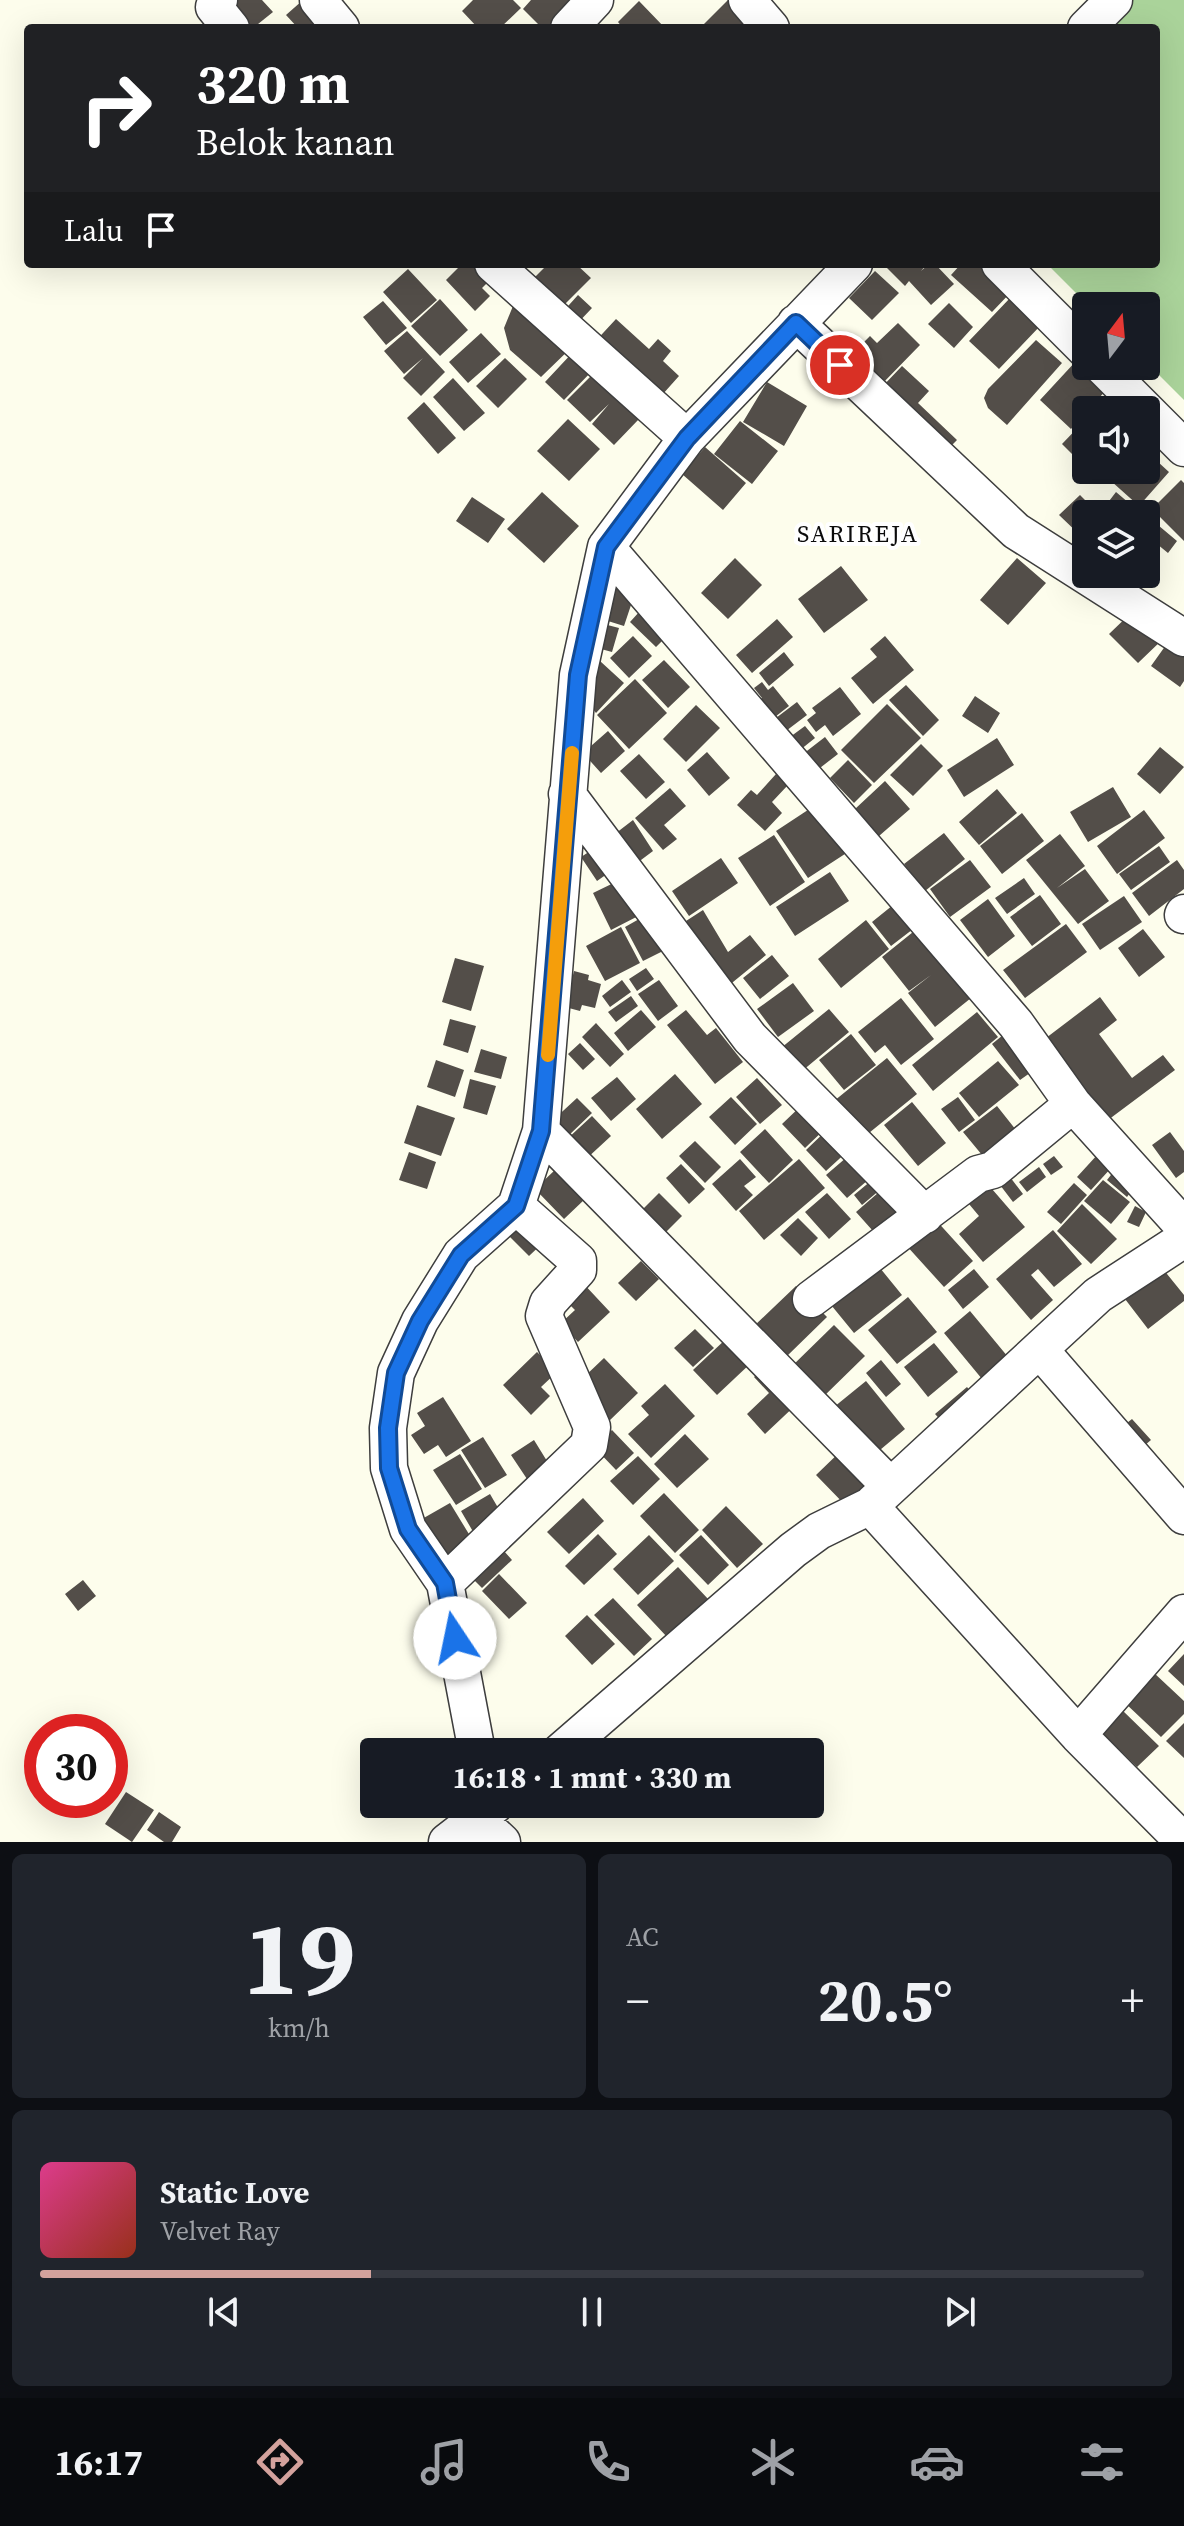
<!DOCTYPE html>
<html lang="id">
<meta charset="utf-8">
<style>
:root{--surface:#171b24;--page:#20242c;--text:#f1f3f6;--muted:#9ea1a6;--line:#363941;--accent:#d3a29d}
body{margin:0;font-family:"Source Serif 4",serif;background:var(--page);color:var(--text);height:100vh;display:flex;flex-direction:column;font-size:30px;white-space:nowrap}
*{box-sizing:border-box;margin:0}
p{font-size:26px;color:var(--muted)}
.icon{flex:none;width:44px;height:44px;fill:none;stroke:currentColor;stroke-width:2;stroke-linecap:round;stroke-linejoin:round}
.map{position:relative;height:1842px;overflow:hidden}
.panel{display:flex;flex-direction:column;gap:12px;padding:12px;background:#0d0f14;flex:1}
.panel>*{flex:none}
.guide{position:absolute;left:24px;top:24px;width:1136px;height:244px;border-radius:8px;box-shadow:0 8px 32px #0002;background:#202124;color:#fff;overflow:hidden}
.needle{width:52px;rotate:16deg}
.fabs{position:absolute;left:1072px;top:292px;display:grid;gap:16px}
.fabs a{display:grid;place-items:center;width:88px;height:88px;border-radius:8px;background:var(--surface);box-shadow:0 8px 32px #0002;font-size:40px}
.speed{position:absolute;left:24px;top:1714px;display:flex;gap:16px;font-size:40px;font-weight:700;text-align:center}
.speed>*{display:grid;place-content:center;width:104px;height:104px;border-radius:50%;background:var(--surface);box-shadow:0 8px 32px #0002;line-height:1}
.speed .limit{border:12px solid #d22;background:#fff;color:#111}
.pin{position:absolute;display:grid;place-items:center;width:68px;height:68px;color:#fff;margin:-34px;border:4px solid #fff;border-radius:50%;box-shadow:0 2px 8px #0007}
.me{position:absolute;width:88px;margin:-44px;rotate:349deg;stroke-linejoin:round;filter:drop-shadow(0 0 6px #0008)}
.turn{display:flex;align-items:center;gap:28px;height:168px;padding:0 40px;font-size:36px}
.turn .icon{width:104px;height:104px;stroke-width:2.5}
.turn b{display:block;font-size:56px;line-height:68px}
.then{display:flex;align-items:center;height:76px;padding:0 40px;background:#0003;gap:16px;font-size:30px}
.big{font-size:60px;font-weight:700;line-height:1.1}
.panel .tile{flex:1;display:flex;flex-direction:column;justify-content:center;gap:12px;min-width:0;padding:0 28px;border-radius:12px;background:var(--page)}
.panel .dial{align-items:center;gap:0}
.dial b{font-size:104px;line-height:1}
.song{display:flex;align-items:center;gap:24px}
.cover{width:96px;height:96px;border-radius:12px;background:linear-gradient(135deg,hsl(330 70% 55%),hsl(10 70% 35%))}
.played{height:8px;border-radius:4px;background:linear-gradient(90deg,var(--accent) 30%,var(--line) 30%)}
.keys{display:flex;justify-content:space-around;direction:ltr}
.heat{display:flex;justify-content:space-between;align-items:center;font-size:44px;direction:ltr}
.panel .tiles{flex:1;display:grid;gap:12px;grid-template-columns:1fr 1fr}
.tile:last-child{grid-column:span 2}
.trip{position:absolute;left:360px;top:1738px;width:464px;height:80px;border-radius:8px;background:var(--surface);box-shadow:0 8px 32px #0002;font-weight:700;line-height:80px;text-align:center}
.tab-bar{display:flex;height:128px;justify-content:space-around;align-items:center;background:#090b0e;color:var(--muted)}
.tab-bar .icon{width:56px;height:56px}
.tab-bar .selected{color:var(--accent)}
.tab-bar b{font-size:36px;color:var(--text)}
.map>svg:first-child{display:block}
.forest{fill:#aad39a}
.building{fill:#534e49}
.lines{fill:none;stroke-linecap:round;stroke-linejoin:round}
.minor-casing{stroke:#3e3e3e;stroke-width:39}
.minor{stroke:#fff;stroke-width:36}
.route-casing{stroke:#114b97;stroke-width:20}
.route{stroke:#1a73e8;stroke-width:14}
.slow{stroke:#f59e0b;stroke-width:14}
.labels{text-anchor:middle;stroke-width:8;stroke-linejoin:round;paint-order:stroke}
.quarter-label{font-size:24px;letter-spacing:2px;fill:#0b0b0b;stroke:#fff}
</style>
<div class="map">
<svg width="1184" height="1842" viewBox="0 0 1184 1842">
<rect width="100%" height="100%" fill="#fdfdec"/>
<path class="forest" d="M1121,0H1184V400L1146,362V306H1089L1047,264H1156V28H1094Z"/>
<path class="building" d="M228,0H262L273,12L253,28H236Z
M303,0L329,28H298L286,15Z
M473,0H513L521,8L500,28H478L462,11Z
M531,0H586L558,28H542L523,9Z
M728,0H733L761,28H700Z
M639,1L665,28H623L618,22Z
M462,264H482L494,276L482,288L490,296L475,311L446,280Z
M548,264H576L591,278L555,314L526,286Z
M883,264H927L921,271L929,264H935L954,284L931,305L909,281L905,286Z
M961,264H985L1013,290L992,312L951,275Z
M408,269L437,300L411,323L383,292Z
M875,271L899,293L872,320L849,298Z
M578,295L592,308L573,328L560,315Z
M1011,297L1041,325L999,369L969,341Z
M440,299L468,330L440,356L411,326Z
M383,301L407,328L386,345L363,317Z
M949,303L973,327L954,348L928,324Z
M513,306L548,334L575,344L541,377L510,350L504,328Z
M616,319L649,349L658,339L671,351L663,361L679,376L654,404L591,346Z
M898,323L920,345L881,385L858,362L866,355L858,348L870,336L877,343Z
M407,331L445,372L421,396L403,378L423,358L404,374L384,351Z
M481,333L501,354L468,383L449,362Z
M1036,340L1062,363L1007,425L988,408L984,398L988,389Z
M574,351L594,369L564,400L545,382Z
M505,358L527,379L498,408L476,386Z
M1077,360L1108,388L1071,429L1040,400Z
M902,366L929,391L918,403L957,440L945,452L880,389Z
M594,373L639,419L614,445L592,424L609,404L590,422L567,400Z
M453,378L485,413L464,431L433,397Z
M767,382L807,406L784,446L743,422Z
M424,402L456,438L438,454L407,418Z
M568,419L600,449L569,481L537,451Z
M1086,419V468L1062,444Z
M740,421L778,451L752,484L714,454Z
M705,447L746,483L723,510L682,474Z
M1146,451L1169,472L1139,506L1111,481L1120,470H1146Z
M1181,480L1184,483V541L1152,509Z
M542,492L579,526L544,563L507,529Z
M1116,492L1136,509L1132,514H1109L1103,509Z
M1080,495L1099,514H1086V533L1082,537L1059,515Z
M472,497L505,519L488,543L456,521Z
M1146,515L1177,541L1168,553L1146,535Z
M735,558L762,585L728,619L701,593Z
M1017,558L1046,583L1008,625L980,600Z
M841,566L868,600L824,633L798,599Z
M606,584L635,593L624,626L595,617Z
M1134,610L1163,639L1138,663L1109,634Z
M640,611L666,637L656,647L630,622Z
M777,619L793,637L752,673L736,655Z
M596,622L619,628L612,652L590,646Z
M633,636L652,656L629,678L610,658Z
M885,636L914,670L873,704L851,678L877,657L870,649Z
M1171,638L1184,647V681L1180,687L1151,666Z
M588,650L624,683L596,713L582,695Z
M784,652L794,665L769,686L759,673Z
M664,660L690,687L668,708L642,680Z
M635,679L667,713L629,749L597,715Z
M762,682L768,690L773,686L789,706L766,724L752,706L762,698L754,688Z
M906,685L939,720L923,736L889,700Z
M840,687L861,714L833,736L825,725L816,732L807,720L816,713L812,708Z
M975,696L1000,713L988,733L962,716Z
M797,702L807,715L782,734L772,721Z
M887,704L921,738L874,783L841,750Z
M696,705L720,728L686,762L663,739Z
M805,726L815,738L800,750L790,737Z
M608,731L625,751L601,773L583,753Z
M825,737L838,754L816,771L803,754Z
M997,738L1014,765L964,797L947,770Z
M921,744L943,766L913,796L890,775Z
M1160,747L1184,767L1160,794L1137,774Z
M707,752L730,778L709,796L687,770Z
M639,754L665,782L646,799L620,771Z
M848,760L872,785L854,803L830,778Z
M776,774L788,785L772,802L782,813L765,831L737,805L751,790L757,795Z
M885,781L910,809L879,836L855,809Z
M1113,787L1131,817L1088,842L1070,812Z
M670,788L686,806L664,825L677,839L663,850L635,818Z
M997,789L1017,813L979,845L959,822Z
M817,804L848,852L808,878L776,831Z
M1144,810L1165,838L1117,874L1097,846Z
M1022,813L1044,841L1002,874L980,846Z
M633,820L653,851L637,863L607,840Z
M944,833L965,859L925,891L904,864Z
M1060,834L1085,866L1057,888L1085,869L1109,901L1078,924L1026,860Z
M774,835L805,882L770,906L738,858Z
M601,844L617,867L597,881L581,857Z
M1159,846L1170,862L1131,890L1119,874Z
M721,858L738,883L689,916L672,891Z
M970,860L991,887L950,917L930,889Z
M1177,860L1184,870V889L1149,916L1132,893Z
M830,872L849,901L795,936L776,907Z
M628,876L646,912L611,930L593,893Z
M1024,878L1035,894L1007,914L995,898Z
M1040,895L1061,924L1032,946L1010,917Z
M1124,896L1142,922L1100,950L1082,924Z
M988,899L1015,936L988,957L960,920Z
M898,901L917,926L891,946L872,922Z
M703,910L728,952L750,935L766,955L722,991L686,921Z
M648,914L667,949L643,961L625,927Z
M866,920L889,949L841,988L818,959Z
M1066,924L1087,952L1025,998L1003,970Z
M621,927L640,963L605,981L586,946Z
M918,928L971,998L935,1027L908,993L931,975L909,991L882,957Z
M1143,929L1165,957L1139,977L1118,948Z
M772,955L789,976L760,999L743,978Z
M455,958L484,966L471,1011L442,1002Z
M646,968L654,979L637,991L629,979Z
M574,971L589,975L588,980L601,984L595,1008L582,1005L580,1011L565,1007Z
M622,980L631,992L610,1007L602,996Z
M659,980L678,1006L658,1021L638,994Z
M793,983L814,1011L778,1037L757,1009Z
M631,996L638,1006L616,1022L608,1012Z
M1100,997L1117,1020L1099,1034L1132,1078L1163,1055L1175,1070L1104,1123L1046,1038Z
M901,998L934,1039L901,1065L885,1045L875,1053L858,1032Z
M829,1009L849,1032L796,1076L776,1052Z
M641,1010L656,1027L628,1051L614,1033Z
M686,1010L707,1035L716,1028L743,1062L715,1084L667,1025Z
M977,1012L998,1037L933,1091L912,1065Z
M450,1019L476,1026L468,1053L443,1045Z
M596,1023L624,1054L610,1067L582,1037Z
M1008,1031L1037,1068L1020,1080L992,1044Z
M851,1034L876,1065L844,1090L819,1060Z
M580,1043L595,1059L583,1070L568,1054Z
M481,1049L507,1057L501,1079L474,1072Z
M887,1058L917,1094L864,1137L834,1101Z
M436,1060L464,1070L455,1097L427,1087Z
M998,1061L1019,1085L979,1117L959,1093Z
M675,1074L702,1104L662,1139L636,1109Z
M617,1077L636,1099L611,1121L591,1098Z
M757,1078L782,1105L760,1124L736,1097Z
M470,1079L496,1086L487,1115L463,1108Z
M731,1097L757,1124L735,1145L709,1117Z
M958,1097L975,1120L959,1132L941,1109Z
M577,1098L592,1113L566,1138L551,1122Z
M912,1102L946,1143L918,1166L884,1125Z
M803,1104L826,1128L805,1148L782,1124Z
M417,1105L455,1118L441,1156L404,1143Z
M997,1106L1020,1135L987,1161L963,1132Z
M592,1116L611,1136L585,1160L566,1140Z
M830,1127L850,1149L826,1171L806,1150Z
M765,1129L793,1160L769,1183L740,1152Z
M1170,1132L1184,1151V1172L1176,1178L1152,1145Z
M695,1141L721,1167L705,1183L679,1156Z
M854,1151L875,1174L847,1198L826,1175Z
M409,1152L436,1162L427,1189L399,1180Z
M1098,1154L1112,1167L1091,1190L1077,1177Z
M1054,1156L1063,1167L1051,1175L1043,1164Z
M740,1159L756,1177L744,1186L753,1195L736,1211L712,1184Z
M799,1159L825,1188L764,1240L739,1211Z
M681,1164L705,1189L689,1204L666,1178Z
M1118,1166L1138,1182L1127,1197L1107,1180Z
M1039,1167L1046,1177L1027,1192L1019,1182Z
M556,1169L585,1199L564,1219L535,1189Z
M1007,1173L1023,1194L1013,1202L997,1181Z
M979,1174L1025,1227L983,1262L959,1234L979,1216L959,1192Z
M872,1180L881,1189L862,1205L854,1195Z
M1103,1180L1130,1202L1111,1224L1084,1201Z
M1074,1183L1087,1195L1061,1224L1047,1212Z
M886,1186L911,1215L881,1240L856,1212Z
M659,1193L682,1216L663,1235L640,1212Z
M827,1193L851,1219L829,1239L805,1212Z
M1082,1204L1117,1239L1091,1264L1057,1231Z
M1135,1206L1146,1212L1139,1227L1127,1222Z
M798,1218L818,1238L801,1256L780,1235Z
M934,1218L973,1261L944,1287L905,1244Z
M525,1219L546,1240L529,1256L508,1235Z
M1053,1230L1082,1264L1054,1287L1038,1269L1031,1275L1053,1300L1031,1320L996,1279Z
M641,1261L659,1279L636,1301L618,1283Z
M880,1268L902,1295L854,1333L827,1300Z
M974,1269L989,1287L963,1309L948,1290Z
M1163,1269L1184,1295V1301L1148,1329L1125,1299Z
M581,1281L610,1312L578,1342L561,1323L575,1310L563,1298Z
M796,1286L827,1317L786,1357L754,1326Z
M908,1297L937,1332L897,1364L868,1330Z
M970,1311L1013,1363L987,1385L944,1333Z
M834,1325L865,1356L820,1400L789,1369Z
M695,1329L714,1348L693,1367L674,1348Z
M727,1338L751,1363L717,1395L693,1370Z
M934,1343L958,1372L928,1397L904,1367Z
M537,1352L557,1372L541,1387L550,1396L531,1415L503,1385Z
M604,1358L638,1393L608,1422L588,1402L597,1393L583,1378Z
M881,1360L901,1384L886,1397L866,1373Z
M766,1366L800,1401L765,1434L747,1414L769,1393L754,1377Z
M866,1381L905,1429L874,1455L834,1407Z
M665,1384L695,1416L651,1458L628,1434L649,1415L641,1406Z
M967,1387L978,1401L947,1427L935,1414Z
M443,1397L471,1441L446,1457L438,1445L424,1454L411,1435L425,1426L417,1413Z
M1132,1419L1151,1440L1132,1456L1113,1434Z
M612,1430L634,1453L616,1470L594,1447Z
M685,1434L709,1459L677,1488L654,1464Z
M483,1437L507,1475L485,1488L461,1450Z
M534,1440L555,1474L533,1488L511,1455Z
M845,1447L878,1482L849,1509L816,1475Z
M460,1454L482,1489L456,1505L433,1470Z
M638,1456L660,1479L633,1505L610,1481Z
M664,1493L699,1530L675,1553L640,1516Z
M490,1494L504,1518L475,1535L461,1511Z
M583,1498L604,1521L569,1554L547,1532Z
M450,1503L475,1544L447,1561L422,1519Z
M726,1506L763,1544L737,1568L702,1530Z
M598,1534L617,1554L584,1585L565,1566Z
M649,1535L674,1561L638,1595L613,1569Z
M701,1535L729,1565L708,1585L679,1555Z
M495,1541L512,1560L482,1588L464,1570Z
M678,1567L709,1600L668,1638L637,1605Z
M499,1574L527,1603L509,1619L482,1591Z
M83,1580L96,1596L78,1611L65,1594Z
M613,1598L652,1639L634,1656L594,1615Z
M587,1615L615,1644L592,1665L565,1636Z
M1184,1654V1686L1168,1671Z
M1153,1672L1184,1701V1714L1161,1737L1124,1702Z
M1121,1709L1159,1746L1137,1767L1100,1731Z
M1184,1723V1758L1166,1741Z
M126,1792L154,1810L132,1842L105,1824Z
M159,1812L181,1827L172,1842H164L147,1830Z"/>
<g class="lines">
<defs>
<path id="minor" d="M219,0L214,7L231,28
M318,0L341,28
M747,0L771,28
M569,28L595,0
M1086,28L1114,0
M493,264L687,438
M1000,264L1086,350
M796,323L1016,531L1184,638
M1102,366L1184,448
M606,547L1016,1024L1073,1104L1184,1227
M567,794L750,1038L925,1215
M1183,915L1184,913
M541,1131L890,1486
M811,1299L978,1174L993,1170L1073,1104
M1040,1350L1184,1516
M873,1503L1098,1295L1178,1243
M445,1583L589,1445L592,1427L544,1316L548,1303L578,1270V1261L516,1206
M1078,1735L1184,1613
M477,1752L445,1583L408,1529L389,1468L388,1428L396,1373L420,1321L461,1255L516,1206L541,1131L578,675L606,547L687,438L854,264
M560,1752L793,1550L819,1531L870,1506L1078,1735L1184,1842
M477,1819L502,1842
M447,1842L496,1804"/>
</defs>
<use href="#minor" class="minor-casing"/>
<use href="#minor" class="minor"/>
</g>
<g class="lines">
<defs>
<path id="route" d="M455,1638L445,1583L408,1529L389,1468L388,1428L396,1373L420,1321L461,1255L516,1206L541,1131L578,675L606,547L687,438L796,323L840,365"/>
</defs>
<use href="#route" class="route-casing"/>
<use href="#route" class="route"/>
<path class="slow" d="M548,1055L572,753"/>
</g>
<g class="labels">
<g class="quarter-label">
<text x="858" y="542">SARIREJA</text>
</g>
</g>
</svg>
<div class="fabs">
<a><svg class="needle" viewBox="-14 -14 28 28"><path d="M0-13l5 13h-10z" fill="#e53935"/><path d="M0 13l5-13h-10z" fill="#9ea1a6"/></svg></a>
<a><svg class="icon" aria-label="sound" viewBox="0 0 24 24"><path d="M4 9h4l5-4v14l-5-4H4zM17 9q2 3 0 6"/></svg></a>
<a><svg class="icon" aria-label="layers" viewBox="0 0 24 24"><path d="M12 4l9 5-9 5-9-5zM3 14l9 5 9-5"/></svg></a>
</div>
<div class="speed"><div class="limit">30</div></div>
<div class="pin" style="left:840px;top:365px;background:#d93025"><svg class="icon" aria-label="arrive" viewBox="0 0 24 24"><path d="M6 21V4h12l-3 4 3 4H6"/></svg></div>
<svg class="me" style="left:455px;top:1638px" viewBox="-20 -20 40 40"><circle r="19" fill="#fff"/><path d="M0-13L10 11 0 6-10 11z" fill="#1a73e8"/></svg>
<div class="trip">16:18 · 1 mnt · 330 m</div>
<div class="guide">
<div class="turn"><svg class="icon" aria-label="right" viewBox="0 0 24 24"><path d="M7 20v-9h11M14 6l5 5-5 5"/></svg><div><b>320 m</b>Belok kanan</div></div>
<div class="then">Lalu<svg class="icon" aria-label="arrive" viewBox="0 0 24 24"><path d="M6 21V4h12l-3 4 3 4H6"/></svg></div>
</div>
</div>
<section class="panel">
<div class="tiles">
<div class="tile dial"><b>19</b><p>km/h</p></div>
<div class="tile"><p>AC</p>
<div class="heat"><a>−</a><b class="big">20.5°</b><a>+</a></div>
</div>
<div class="tile">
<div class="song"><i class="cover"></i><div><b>Static Love</b><p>Velvet Ray</p></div></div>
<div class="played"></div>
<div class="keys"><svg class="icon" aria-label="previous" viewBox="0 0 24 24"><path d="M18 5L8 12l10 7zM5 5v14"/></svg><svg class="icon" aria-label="pause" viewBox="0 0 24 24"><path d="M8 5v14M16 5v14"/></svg><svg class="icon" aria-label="next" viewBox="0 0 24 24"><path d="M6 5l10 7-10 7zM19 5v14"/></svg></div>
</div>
</div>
</section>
<nav class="tab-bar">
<b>16:17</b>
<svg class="icon selected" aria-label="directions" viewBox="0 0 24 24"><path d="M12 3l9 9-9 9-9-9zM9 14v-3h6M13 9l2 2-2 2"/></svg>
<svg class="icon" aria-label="music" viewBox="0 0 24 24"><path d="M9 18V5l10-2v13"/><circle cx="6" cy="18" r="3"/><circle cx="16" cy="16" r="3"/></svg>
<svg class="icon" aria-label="phone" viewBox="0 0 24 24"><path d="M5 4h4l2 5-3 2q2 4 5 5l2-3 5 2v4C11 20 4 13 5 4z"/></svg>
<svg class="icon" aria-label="climate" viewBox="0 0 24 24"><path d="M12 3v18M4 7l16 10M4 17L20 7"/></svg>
<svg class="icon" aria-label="car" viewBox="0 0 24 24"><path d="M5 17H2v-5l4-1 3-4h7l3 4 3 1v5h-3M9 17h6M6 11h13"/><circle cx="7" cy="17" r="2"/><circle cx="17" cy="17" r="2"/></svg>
<svg class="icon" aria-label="filters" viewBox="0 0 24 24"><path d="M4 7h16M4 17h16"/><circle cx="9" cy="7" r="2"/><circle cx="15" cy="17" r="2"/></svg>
</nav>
